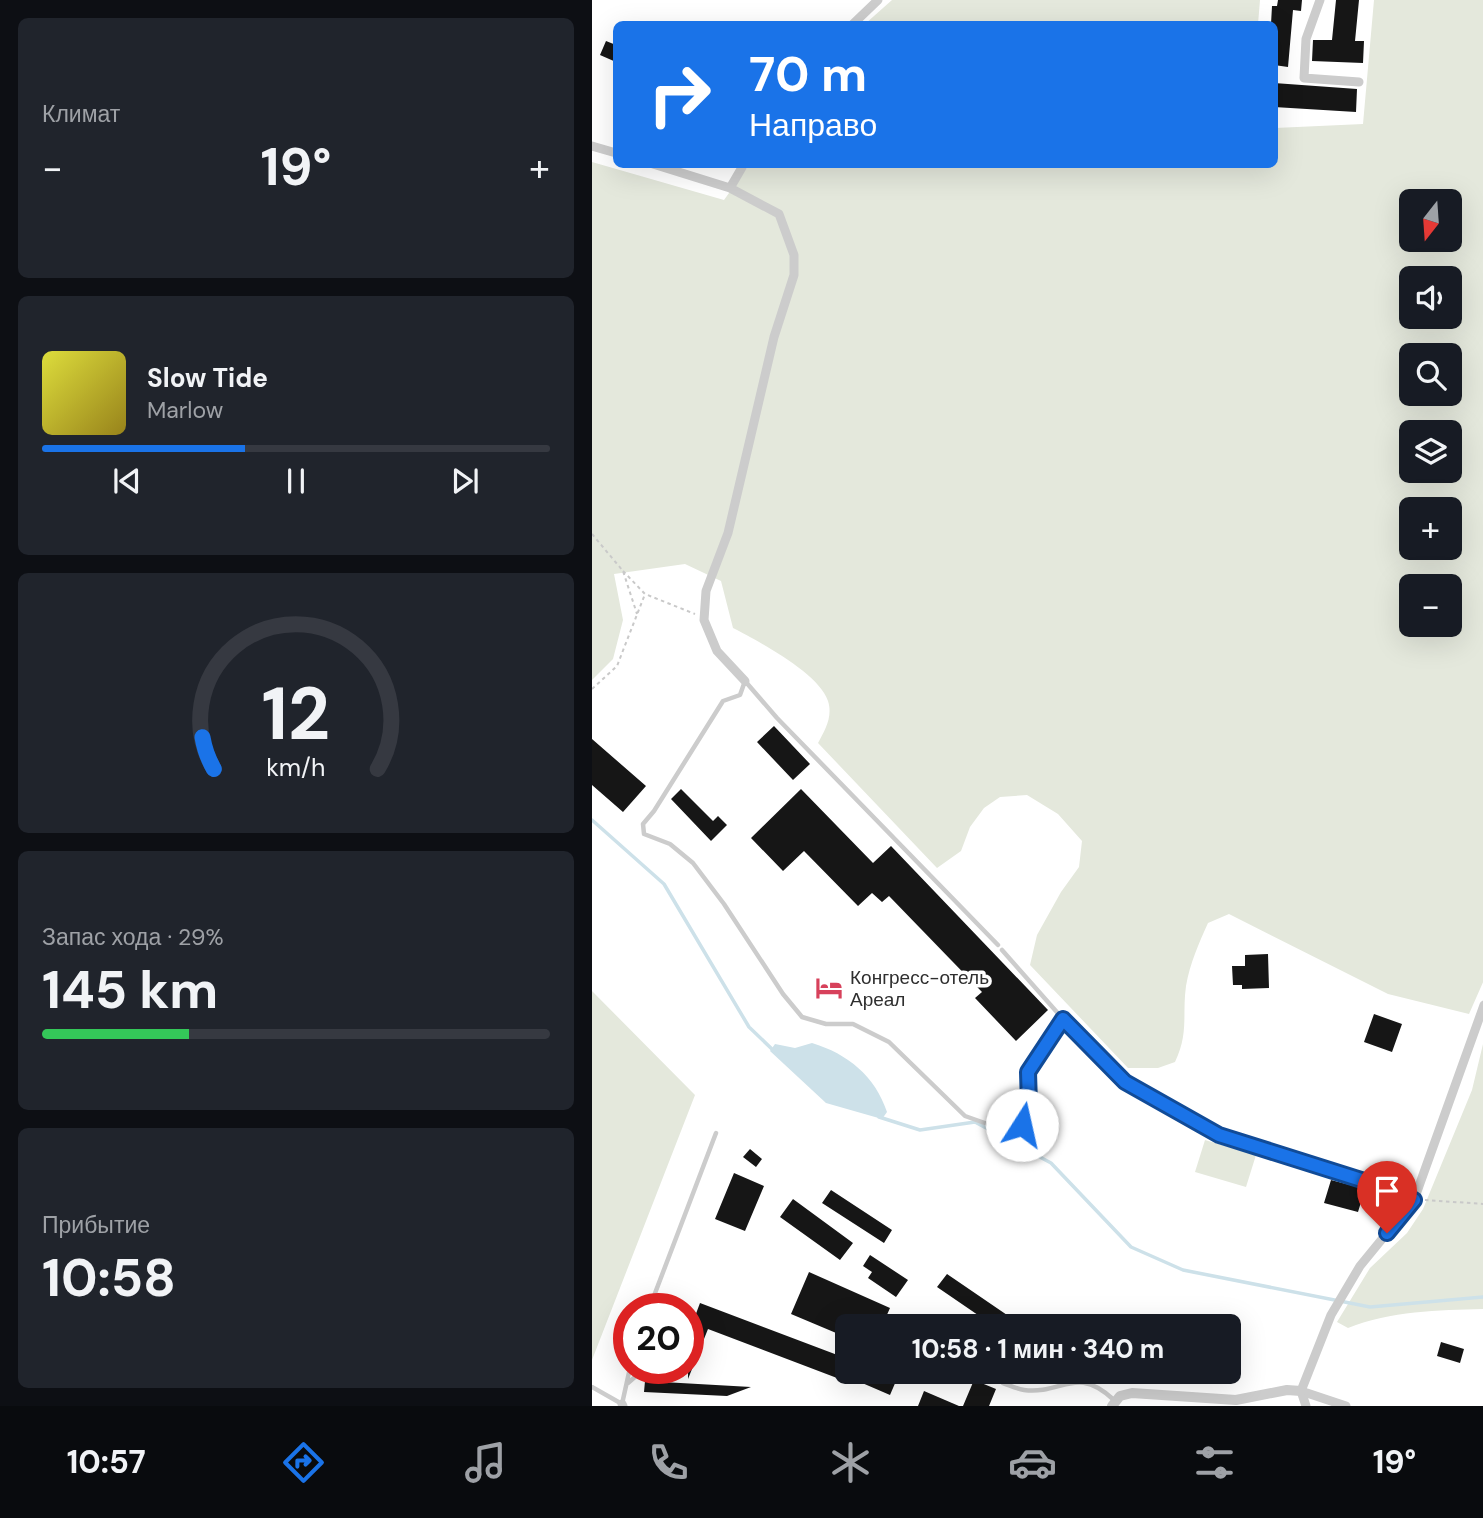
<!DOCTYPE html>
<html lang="ru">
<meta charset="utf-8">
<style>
:root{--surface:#171b24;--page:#20242c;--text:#f1f3f6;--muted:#9ea1a6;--line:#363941;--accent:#1a73e8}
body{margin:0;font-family:"DM Sans",sans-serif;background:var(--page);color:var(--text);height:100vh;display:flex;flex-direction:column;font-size:26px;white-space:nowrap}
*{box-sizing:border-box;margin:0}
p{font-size:23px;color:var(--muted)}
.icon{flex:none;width:38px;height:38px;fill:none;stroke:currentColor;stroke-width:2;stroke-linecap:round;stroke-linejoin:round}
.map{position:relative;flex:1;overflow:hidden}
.panel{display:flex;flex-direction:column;gap:18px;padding:18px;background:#0d0f14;width:592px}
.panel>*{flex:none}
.top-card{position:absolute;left:21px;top:21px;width:665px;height:147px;border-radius:10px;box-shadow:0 7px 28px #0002;background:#1a73e8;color:#fff;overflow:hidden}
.needle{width:46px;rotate:197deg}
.fabs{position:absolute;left:807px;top:189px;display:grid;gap:14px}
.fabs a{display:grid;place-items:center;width:63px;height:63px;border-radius:10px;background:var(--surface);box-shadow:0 7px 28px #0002;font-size:35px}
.speed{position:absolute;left:21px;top:1293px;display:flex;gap:14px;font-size:35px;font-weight:700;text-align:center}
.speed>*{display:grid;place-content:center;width:91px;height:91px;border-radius:50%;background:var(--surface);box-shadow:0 7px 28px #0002;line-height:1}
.speed .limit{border:10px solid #d22;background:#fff;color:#111}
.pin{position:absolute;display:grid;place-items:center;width:60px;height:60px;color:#fff;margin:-72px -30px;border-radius:50% 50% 50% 0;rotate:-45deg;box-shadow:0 0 7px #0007}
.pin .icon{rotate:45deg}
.me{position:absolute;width:77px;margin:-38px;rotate:10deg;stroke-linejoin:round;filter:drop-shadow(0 0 5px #0008)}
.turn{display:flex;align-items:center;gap:24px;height:147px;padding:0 21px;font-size:32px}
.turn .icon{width:91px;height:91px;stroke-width:2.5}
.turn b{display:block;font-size:49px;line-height:60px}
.big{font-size:52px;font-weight:700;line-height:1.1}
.panel .card{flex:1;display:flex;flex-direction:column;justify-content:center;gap:10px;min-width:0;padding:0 24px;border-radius:10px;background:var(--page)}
.panel .dial{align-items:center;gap:0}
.dial svg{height:182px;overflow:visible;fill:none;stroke:var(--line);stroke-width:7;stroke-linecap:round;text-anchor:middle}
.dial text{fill:var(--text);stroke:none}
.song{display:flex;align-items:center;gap:21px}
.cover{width:84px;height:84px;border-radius:10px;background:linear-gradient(135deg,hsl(60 70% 55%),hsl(50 70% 35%))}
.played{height:7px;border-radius:4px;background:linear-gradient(90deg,var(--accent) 40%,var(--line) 40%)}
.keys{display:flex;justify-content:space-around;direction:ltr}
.heat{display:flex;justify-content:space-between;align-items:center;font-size:38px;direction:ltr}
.charge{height:10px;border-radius:5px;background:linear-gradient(90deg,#34c759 29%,var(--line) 0)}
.trip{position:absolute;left:243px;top:1314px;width:406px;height:70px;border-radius:10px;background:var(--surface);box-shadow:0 7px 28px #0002;font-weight:700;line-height:70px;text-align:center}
.tab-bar{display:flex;height:112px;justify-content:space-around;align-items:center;background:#090b0e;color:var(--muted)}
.tab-bar .icon{width:49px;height:49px}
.tab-bar .selected{color:var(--accent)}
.tab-bar b{font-size:32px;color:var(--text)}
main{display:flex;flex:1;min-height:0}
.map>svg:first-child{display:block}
.green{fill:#e4e8dc;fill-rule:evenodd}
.water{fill:#cde1e9}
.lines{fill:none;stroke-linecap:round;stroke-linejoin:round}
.stream{stroke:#cde1e9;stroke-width:3.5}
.building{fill:#161616}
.path{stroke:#c9c9c9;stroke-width:2;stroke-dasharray:3.5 3.5;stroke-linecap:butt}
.service{stroke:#ccc;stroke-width:4.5}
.minor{stroke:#ccc;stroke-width:9}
.tertiary{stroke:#ccc;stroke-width:10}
.route-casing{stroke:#114b97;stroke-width:18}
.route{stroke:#1a73e8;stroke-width:12}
.labels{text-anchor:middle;stroke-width:7;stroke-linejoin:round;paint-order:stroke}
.poi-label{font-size:19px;fill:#2f2f2f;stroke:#fff;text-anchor:start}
</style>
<main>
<section class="panel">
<div class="card"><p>Климат</p>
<div class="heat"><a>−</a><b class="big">19°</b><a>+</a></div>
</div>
<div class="card">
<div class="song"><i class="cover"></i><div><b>Slow Tide</b><p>Marlow</p></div></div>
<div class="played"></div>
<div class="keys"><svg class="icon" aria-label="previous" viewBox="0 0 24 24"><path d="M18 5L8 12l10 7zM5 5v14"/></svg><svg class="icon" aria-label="pause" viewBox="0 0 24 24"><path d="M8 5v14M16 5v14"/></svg><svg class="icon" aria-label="next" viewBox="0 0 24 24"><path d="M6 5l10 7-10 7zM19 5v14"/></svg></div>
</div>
<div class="card dial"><svg viewBox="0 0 100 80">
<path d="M14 69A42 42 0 1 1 86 69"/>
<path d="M14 69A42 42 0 0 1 9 55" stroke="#1a73e8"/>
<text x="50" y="56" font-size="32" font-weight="700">12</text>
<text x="50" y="72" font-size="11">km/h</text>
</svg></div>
<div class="card"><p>Запас хода · 29%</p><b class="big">145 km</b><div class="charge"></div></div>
<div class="card"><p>Прибытие</p><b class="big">10:58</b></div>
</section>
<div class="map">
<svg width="892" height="1406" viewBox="0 0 892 1406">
<rect width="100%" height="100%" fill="#fff"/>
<path class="green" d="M300,0H668L666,24H273Z
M782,0H891L892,980L877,1014L796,994L637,914L616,923C607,943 598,963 594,986C590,1015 597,1033 583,1062L566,1068H536L438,965L445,935L469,892L487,867L490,841L466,814L435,795L408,797L392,808L378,827L369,851L345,868L226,743C233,730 241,717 236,701C227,673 166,641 141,628L129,581L93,564L22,574L31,620L21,659L0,680V162L132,200L157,165L682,164L683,128L771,124ZM819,201H858V240H819ZM819,278H858V317H819ZM819,355H858V394H819ZM819,432H858V471H819ZM819,509H858V548H819ZM819,586H858V625H819Z
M0,991L103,1095L0,1360Z
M891,1044V1309C846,1310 799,1311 756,1328L745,1322L778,1268L815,1233L831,1209L880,1090Z
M613,1140L664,1155L654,1187L603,1172Z"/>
<path class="water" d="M220,1043C256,1054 283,1076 295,1112L290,1119L234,1103L178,1051L183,1044L203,1048Z"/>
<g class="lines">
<path class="stream" d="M0,820L72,884L157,1027L182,1051
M287,1117L328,1130L383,1122L459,1163L539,1247L591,1270L778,1307L892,1297"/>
</g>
<path class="building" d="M686,0H710L709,11L701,10L696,67L682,65V24H679L680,6H685Z
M744,0H767L763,41H772L771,63L720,61L721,40H740Z
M14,41L24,45V62L8,55Z
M682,83L765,89L764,112L682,107Z
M182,726L218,764L201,780L165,742Z
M0,739L54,786L31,812L0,785Z
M89,789L121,821L126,816L135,825L119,841L79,799Z
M209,789L281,863L299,846L456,1010L424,1041L383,998L390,992L297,896L290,902L280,893L266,906L212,851L191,871L159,838Z
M676,954L677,988L650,989V985H641L640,966H653V955Z
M782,1014L810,1024L800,1052L772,1042Z
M158,1149L170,1159L164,1167L151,1157Z
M142,1173L172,1186L153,1231L123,1219Z
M739,1180L773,1189L766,1212L732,1203Z
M239,1190L300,1230L292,1243L230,1203Z
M201,1199L261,1243L248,1260L188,1217Z
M278,1255L316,1280L304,1297L276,1278L280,1272L271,1266Z
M217,1272L298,1308L290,1326H256V1338L199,1314Z
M355,1274L431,1326H402L345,1287Z
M108,1303L256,1359V1372H284L304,1381L298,1395L247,1373L245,1378L116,1329L96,1379V1317L102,1319Z
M849,1342L872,1349L868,1363L845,1356Z
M382,1380L404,1389L397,1406H371Z
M53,1381L159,1387L135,1396L52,1392Z
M332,1391L367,1406H326Z"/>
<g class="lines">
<path class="path" d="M0,534L31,571L45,614
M31,571L53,594L103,614
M0,689L25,666L53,594
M833,1200L892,1204"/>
<path class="service" d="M406,945L185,718L153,681L148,695L131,701L62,811L51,824L52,834L78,844L101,863L132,904L191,994L210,1017L234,1024H261L297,1042L373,1116L404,1127L430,1125L437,1105L436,1072L471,1019L410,950
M471,1019L533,1082L627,1135L798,1189L821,1200
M57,1309L124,1133
M36,1383L44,1376L55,1375
M411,1383C417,1385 425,1389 432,1390C470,1395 484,1364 522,1400
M0,1387L30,1404L38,1368"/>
<path class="minor" d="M728,0L714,39L712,78L767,82
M261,24L286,0
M0,146L24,153
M61,164L138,188L187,214L202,255V275L182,337L136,533L114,591L112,620L125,651L153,681
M138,188L152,164
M709,1391L754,1406
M30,1404L31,1406
M714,1406L709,1391L739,1315L768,1266L822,1200L892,1005"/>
<path class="tertiary" d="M520,1406L528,1396L540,1393L644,1400L695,1390L709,1391"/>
</g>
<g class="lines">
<defs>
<path id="route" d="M430,1125L437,1105L436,1072L471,1019L533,1082L627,1135L798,1189L822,1200L795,1233"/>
</defs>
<use href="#route" class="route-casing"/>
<use href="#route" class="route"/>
</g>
<defs>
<symbol id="hotel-bare" viewBox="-9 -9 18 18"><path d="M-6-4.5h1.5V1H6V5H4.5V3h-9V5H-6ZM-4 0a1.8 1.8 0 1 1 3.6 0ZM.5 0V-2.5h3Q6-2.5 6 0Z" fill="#d7415b" stroke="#fff" stroke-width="2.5" paint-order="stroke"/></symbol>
</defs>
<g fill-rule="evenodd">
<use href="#hotel-bare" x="218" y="969" width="38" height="38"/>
</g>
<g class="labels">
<g class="poi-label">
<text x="258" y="984">Конгресс-отель<tspan x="258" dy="22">Ареал</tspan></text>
</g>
</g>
</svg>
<div class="fabs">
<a><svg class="needle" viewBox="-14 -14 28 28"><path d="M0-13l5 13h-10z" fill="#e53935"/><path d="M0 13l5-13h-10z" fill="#9ea1a6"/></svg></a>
<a><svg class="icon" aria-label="sound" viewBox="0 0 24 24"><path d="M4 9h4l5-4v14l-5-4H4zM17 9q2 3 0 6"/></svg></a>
<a><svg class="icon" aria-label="search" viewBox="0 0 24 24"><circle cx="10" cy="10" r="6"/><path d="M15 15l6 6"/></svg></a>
<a><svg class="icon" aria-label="layers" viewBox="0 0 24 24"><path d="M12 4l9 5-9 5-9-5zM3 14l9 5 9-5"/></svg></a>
<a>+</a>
<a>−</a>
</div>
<div class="speed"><div class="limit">20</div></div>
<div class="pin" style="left:795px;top:1233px;background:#d93025"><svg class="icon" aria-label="arrive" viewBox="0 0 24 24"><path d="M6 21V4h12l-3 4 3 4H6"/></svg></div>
<svg class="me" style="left:430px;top:1125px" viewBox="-20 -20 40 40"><circle r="19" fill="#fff"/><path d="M0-13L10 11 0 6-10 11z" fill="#1a73e8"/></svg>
<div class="trip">10:58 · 1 мин · 340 m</div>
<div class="top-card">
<div class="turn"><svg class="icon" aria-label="right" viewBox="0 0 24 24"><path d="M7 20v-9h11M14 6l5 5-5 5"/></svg><div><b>70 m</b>Направо</div></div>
</div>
</div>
</main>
<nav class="tab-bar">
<b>10:57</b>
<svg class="icon selected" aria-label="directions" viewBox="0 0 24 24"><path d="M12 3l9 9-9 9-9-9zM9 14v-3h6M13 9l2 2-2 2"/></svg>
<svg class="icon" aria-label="music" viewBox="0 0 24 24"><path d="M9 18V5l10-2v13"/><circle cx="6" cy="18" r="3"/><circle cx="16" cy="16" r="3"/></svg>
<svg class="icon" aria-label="phone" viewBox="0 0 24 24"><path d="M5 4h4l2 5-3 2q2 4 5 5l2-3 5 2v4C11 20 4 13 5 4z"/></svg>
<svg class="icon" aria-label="climate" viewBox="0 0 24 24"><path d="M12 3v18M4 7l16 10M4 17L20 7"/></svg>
<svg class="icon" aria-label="car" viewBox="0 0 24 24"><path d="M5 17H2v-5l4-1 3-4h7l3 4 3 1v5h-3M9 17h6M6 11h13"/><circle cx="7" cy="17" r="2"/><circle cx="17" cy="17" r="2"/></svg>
<svg class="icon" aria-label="filters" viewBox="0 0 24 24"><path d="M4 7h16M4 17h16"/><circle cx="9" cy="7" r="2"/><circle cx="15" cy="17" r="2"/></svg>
<b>19°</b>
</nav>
